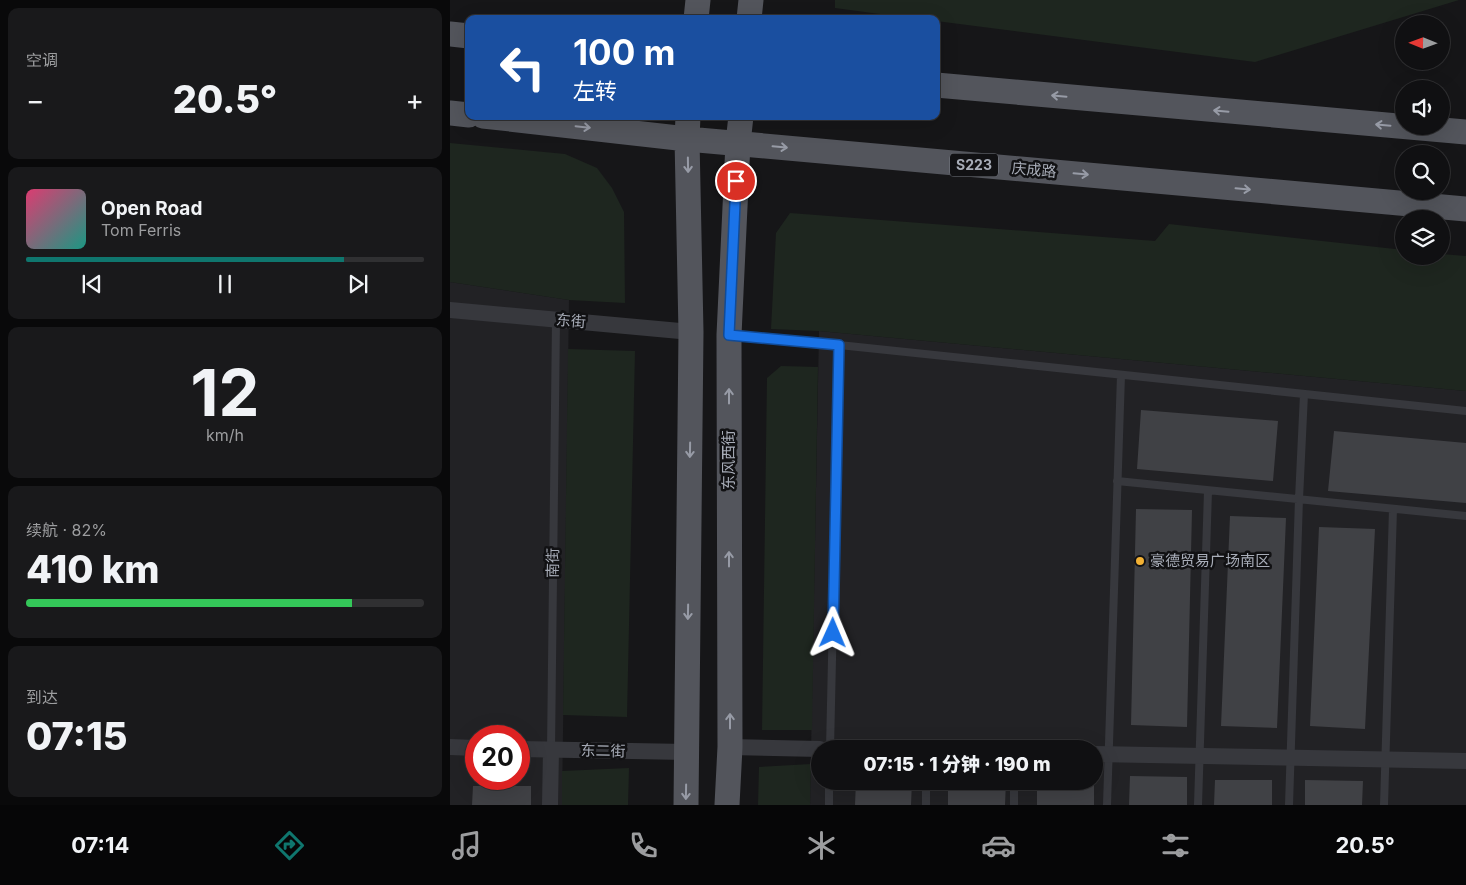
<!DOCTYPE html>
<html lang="zh">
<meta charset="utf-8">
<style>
:root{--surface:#101012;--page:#19191b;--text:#f1f3f6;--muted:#9c9d9f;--line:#303032;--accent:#0f766e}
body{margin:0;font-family:Inter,"Noto Sans SC",sans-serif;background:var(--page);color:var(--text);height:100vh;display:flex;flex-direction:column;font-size:19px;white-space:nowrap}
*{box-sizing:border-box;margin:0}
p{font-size:16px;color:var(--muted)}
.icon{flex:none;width:28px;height:28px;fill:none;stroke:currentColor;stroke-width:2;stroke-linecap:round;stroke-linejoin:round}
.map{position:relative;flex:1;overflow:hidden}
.drawer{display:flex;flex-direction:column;gap:8px;padding:8px;background:#09090a;width:450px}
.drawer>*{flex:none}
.hud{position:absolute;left:15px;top:15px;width:475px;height:105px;border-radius:10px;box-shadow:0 5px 20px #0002,0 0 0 1px var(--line);background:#1a4fa0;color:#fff;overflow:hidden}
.needle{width:32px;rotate:271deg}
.controls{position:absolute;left:945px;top:15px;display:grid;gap:10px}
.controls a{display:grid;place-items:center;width:55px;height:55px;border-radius:50%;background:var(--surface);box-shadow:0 5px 20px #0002,0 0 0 1px var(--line);font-size:25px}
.speed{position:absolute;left:15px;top:725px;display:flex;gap:10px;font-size:25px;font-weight:700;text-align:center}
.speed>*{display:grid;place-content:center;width:65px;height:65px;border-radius:50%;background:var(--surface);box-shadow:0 5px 20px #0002,0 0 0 1px var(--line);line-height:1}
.speed .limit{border:8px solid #d22;background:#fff;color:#111}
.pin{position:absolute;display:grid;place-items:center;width:42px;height:42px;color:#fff;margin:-21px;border:2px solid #fff;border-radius:50%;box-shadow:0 1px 5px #0007}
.me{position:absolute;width:55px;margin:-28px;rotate:1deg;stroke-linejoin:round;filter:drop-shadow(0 0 4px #0008)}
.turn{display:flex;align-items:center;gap:18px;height:105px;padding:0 25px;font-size:22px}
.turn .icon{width:65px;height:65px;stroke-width:2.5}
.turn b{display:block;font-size:35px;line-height:42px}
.big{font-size:38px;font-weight:800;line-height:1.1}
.drawer .widget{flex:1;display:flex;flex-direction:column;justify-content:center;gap:8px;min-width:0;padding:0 18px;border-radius:10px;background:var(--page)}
.drawer .dial{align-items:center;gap:0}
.dial b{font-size:65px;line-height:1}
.song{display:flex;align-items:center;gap:15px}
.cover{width:60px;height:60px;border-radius:8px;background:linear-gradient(135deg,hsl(340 70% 55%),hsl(170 70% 35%))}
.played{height:5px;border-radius:2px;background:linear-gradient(90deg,var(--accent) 80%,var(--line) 80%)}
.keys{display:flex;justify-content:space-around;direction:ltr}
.heat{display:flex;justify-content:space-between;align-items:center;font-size:28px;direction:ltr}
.charge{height:8px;border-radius:4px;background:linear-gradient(90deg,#34c759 82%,var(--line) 0)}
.trip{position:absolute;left:361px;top:740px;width:292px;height:50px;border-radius:25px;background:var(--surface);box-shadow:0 5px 20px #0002,0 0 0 1px var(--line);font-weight:800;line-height:50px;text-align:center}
.dock{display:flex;height:80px;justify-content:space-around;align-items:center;background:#060607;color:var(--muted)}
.dock .icon{width:35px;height:35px}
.dock .active{color:var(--accent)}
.dock b{font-size:22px;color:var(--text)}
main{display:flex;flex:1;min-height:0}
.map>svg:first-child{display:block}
.built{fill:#222225;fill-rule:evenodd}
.green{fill:#1e261f}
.building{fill:#404145}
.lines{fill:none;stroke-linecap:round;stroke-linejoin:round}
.service{stroke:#37383d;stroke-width:8}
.minor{stroke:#37383d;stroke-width:16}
.primary{stroke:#53555c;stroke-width:25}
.oneway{stroke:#979ba6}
.route-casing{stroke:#114b97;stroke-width:12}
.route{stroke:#1a73e8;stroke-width:9}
.poi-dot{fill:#f2b134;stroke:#111113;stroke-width:2}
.labels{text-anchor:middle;stroke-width:5;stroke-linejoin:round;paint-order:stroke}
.shield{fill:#111113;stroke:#7b7e86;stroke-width:1}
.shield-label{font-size:14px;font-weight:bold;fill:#a8adb8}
.street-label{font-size:15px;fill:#a8adb8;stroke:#111113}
.poi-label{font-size:15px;fill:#a8adb8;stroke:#111113;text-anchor:start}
</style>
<main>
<section class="drawer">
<div class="widget"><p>空调</p>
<div class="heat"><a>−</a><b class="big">20.5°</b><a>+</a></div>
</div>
<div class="widget">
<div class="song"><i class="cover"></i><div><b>Open Road</b><p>Tom Ferris</p></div></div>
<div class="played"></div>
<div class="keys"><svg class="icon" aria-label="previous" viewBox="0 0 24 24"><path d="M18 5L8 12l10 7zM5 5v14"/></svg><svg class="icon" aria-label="pause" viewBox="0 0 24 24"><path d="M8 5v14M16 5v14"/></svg><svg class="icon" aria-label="next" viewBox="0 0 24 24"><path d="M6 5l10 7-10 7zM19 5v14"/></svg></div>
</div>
<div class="widget dial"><b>12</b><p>km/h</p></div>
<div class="widget"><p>续航 · 82%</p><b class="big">410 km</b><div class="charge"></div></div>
<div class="widget"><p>到达</p><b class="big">07:15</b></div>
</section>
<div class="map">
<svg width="1016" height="805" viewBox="0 0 1016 805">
<rect width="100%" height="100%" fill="#161618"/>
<path class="built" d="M0,282L119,300L112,805H0ZM26,736H69V779H26Z
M369,331L1016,391V805H360ZM370,749H645V781H370Z"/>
<path class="green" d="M385,0H1009L805,62L486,21V19H467L385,8Z
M0,143L115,154L147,168L162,188L174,212L175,303L119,300L0,282Z
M340,213L705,241L719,224L954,250V256H991V254L1016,256V391L369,331L321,329L326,233Z
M118,349L185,351L177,717L113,715Z
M331,366L368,367L362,730H312L317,378Z
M361,764L360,805H308L309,767Z
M179,768L178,805H112V771Z"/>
<path class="building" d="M691,410L828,421L823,481L687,469Z
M884,431L1016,443V503L878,491Z
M686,509L742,510L737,727L681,725Z
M780,516L836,518L827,728L771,726Z
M869,527L925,529L915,729L860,726Z
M680,776L737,777V805H679Z
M765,780H822V805H764Z
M855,780L913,781L912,805H855Z
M406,781H462L461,805H405Z
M498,781H556L555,805H498Z
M587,781H644V805H587Z
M23,786H81V805H22Z"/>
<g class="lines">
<path class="service" d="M283,335L389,345L1016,411
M667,481L1016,516
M380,749L389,345
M101,750L106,320
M379,805V781
M476,805V781
M564,805V781
M657,805L671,375
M748,805L758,491
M839,805L849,499L854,394
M934,805L943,509"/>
<path class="minor" d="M0,310L241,332
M0,747L26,748
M280,747L370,749
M69,749L237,752
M645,754L1016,761
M100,805L101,750"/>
<path class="primary" d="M246,19L248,0
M299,19L301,0
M0,34L19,36
M486,85L1016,132
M0,113L19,115
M33,116L237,139L1016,209
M236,805L241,332L237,139L238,116
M277,805L280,747L279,335L288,143L291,116"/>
</g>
<defs><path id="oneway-shaft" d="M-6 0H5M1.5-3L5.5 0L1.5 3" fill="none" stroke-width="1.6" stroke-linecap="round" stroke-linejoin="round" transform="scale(1.25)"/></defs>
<g class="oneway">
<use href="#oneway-shaft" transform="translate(609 96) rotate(-175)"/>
<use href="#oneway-shaft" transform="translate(771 111) rotate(-175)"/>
<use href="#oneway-shaft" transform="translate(933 125) rotate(-175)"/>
<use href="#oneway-shaft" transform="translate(133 127) rotate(6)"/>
<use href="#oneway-shaft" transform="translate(330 147) rotate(5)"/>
<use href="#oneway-shaft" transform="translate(238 165) rotate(89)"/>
<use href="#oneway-shaft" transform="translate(631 174) rotate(5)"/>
<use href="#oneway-shaft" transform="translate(793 189) rotate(5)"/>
<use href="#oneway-shaft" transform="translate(279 396) rotate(-90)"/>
<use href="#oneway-shaft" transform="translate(240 450) rotate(91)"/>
<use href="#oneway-shaft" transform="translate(279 559) rotate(-90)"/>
<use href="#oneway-shaft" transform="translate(238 612) rotate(91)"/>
<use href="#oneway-shaft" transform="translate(280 721) rotate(-90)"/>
<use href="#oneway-shaft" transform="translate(236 792) rotate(91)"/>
</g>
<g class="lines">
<defs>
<path id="route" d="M286,181L279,335L389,345L383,633"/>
</defs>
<use href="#route" class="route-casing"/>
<use href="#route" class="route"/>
</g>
<circle class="poi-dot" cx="690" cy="561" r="5"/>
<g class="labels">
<rect class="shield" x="500" y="153.5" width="48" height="23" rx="4"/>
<g class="shield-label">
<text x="524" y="170">S223</text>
</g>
<g class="street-label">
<text transform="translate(584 170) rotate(5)" y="5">庆成路</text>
<text transform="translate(121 321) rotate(5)" y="5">东街</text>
<text transform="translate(279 460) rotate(-90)" y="5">东风西街</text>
<text transform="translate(103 563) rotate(-89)" y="5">南街</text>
<text transform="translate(153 751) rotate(1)" y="5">东二街</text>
</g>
<g class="poi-label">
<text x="700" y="566">豪德贸易广场南区</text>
</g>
</g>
</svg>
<div class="controls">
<a><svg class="needle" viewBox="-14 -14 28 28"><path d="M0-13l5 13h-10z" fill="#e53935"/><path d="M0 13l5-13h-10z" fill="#9c9d9f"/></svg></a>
<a><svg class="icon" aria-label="sound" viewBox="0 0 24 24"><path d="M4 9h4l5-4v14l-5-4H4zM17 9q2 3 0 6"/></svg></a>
<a><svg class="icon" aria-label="search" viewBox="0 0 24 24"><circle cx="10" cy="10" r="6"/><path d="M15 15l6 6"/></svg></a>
<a><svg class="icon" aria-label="layers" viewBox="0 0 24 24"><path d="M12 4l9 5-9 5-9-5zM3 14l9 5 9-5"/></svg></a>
</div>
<div class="speed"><div class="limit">20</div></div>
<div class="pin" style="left:286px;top:181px;background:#d93025"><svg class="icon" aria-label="arrive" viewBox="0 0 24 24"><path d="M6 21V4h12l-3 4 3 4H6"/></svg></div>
<svg class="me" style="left:383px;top:633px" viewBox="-20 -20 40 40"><path d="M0-17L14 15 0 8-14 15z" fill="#1a73e8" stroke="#fff" stroke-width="4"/></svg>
<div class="trip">07:15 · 1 分钟 · 190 m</div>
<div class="hud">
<div class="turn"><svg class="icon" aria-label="left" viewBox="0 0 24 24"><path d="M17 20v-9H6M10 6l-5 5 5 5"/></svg><div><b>100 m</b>左转</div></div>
</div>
</div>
</main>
<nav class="dock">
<b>07:14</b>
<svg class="icon active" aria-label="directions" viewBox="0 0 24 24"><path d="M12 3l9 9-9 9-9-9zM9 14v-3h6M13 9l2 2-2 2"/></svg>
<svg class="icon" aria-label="music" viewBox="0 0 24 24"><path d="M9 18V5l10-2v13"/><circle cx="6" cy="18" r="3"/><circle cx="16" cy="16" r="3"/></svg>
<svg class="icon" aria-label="phone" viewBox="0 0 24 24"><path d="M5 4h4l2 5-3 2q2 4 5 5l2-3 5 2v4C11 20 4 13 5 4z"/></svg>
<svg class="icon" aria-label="climate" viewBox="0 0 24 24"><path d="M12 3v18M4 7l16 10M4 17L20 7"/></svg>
<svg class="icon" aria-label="car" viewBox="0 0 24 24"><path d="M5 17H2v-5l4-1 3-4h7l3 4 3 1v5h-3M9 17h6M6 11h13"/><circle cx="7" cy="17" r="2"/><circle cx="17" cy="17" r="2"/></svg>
<svg class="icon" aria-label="filters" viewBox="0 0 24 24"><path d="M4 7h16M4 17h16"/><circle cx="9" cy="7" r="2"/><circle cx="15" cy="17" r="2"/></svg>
<b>20.5°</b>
</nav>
